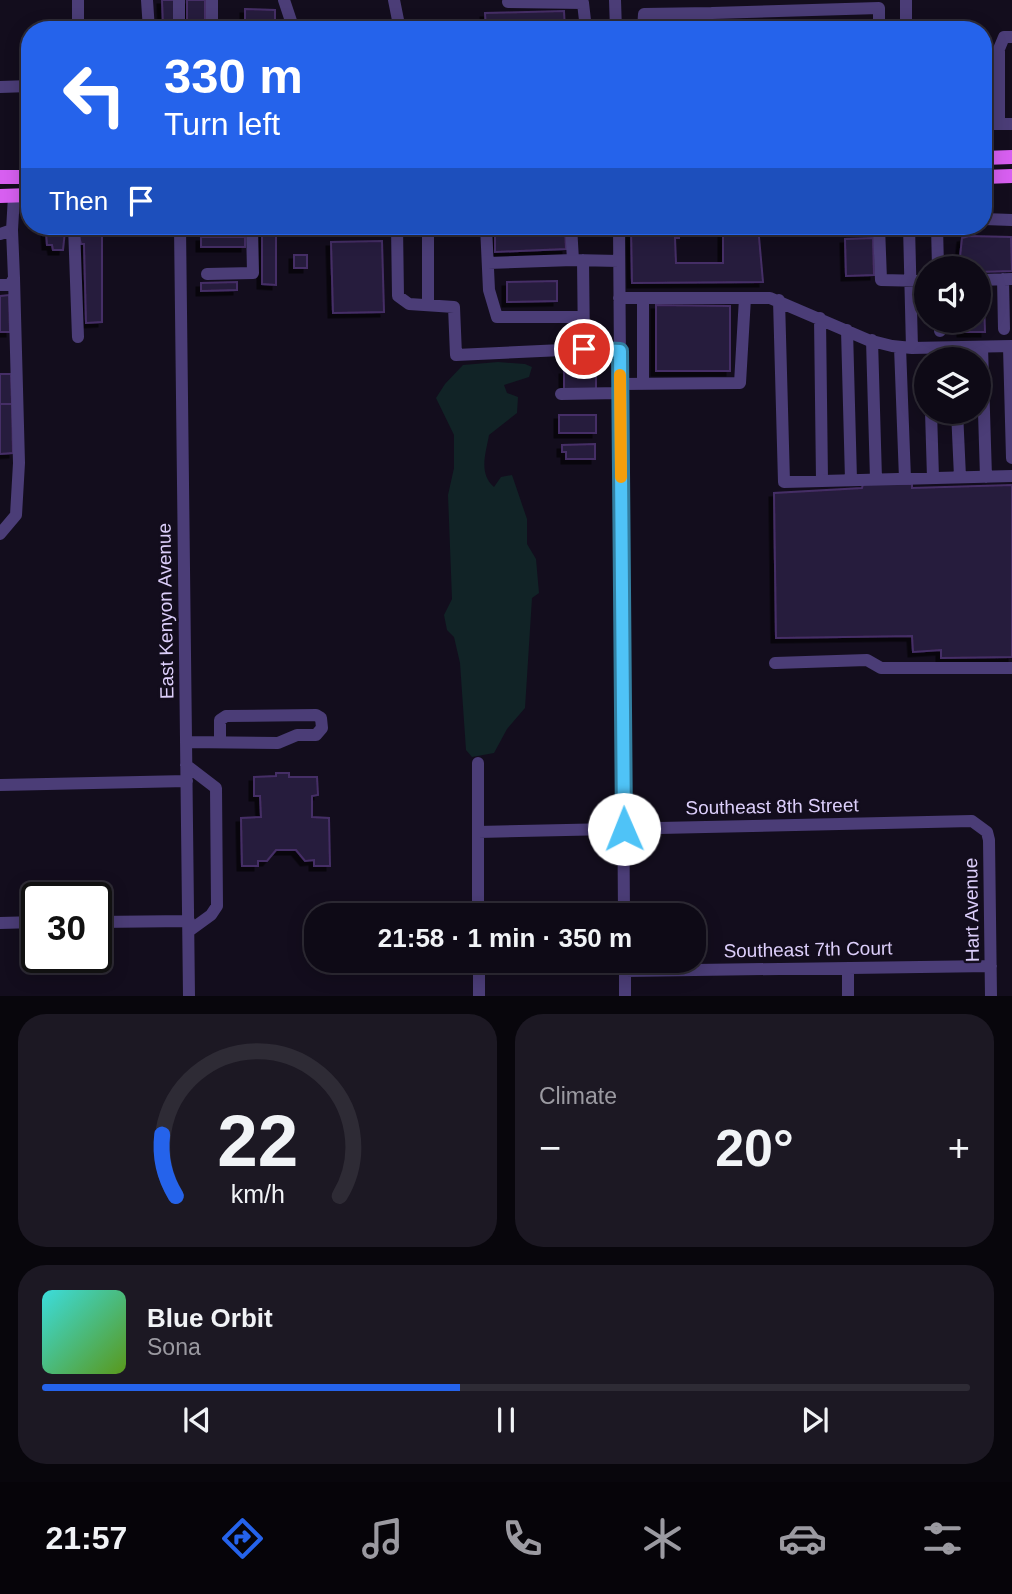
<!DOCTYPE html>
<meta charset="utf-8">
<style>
:root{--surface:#0e0a16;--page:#1c1823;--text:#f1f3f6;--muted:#9b9aa1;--line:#2e2b35;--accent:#2563eb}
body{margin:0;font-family:Helvetica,sans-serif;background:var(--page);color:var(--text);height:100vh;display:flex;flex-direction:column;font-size:26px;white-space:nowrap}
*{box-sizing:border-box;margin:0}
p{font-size:23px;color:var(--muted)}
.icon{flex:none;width:38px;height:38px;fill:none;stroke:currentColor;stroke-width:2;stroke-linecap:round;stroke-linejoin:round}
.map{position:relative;height:996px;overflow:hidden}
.sheet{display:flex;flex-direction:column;gap:18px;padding:18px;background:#08060c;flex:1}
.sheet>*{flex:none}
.guide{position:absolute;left:21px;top:21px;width:971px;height:214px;border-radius:28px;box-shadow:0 4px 18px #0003,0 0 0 2px var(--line);background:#2563eb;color:#fff;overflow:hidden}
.tools{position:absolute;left:914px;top:256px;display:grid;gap:14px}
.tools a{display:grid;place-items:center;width:77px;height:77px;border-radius:50%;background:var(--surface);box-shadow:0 4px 18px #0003,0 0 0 2px var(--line);font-size:35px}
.speed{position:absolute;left:21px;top:882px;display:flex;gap:14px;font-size:35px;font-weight:700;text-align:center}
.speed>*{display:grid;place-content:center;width:91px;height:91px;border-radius:50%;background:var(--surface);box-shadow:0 4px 18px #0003,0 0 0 2px var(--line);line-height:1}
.speed .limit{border:4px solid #111;border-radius:10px;background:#fff;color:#111}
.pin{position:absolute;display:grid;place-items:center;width:60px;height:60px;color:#fff;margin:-30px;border:4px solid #fff;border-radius:50%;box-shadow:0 2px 7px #0007}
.me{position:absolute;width:77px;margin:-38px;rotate:359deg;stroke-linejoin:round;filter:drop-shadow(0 0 5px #0008)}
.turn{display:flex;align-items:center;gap:24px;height:147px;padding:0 28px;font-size:32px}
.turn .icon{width:91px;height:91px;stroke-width:2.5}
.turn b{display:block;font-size:49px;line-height:60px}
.then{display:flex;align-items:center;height:66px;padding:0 28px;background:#0003;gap:14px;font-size:26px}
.big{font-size:52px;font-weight:700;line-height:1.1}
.sheet .tile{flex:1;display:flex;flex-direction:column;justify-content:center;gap:10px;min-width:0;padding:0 24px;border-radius:28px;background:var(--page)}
.sheet .dial{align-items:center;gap:0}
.dial svg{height:182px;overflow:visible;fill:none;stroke:var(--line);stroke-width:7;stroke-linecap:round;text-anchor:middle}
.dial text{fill:var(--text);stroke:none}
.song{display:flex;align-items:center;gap:21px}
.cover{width:84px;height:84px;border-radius:10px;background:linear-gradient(135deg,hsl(180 70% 55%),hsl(90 70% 35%))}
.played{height:7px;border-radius:4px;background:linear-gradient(90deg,var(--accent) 45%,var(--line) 45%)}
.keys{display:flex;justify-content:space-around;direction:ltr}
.heat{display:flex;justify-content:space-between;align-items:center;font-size:38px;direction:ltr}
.sheet .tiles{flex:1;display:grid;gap:18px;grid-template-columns:1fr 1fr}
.tile:last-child{grid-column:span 2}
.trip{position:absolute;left:304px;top:903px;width:402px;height:70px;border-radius:28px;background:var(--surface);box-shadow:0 4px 18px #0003,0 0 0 2px var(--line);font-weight:700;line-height:70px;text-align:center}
.dock{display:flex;height:112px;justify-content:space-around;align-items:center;background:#060409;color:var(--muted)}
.dock .icon{width:49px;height:49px}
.dock .selected{color:var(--accent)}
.dock b{font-size:32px;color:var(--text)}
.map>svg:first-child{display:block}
.green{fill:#112326}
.building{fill:#281b3c;stroke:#452f66;stroke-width:2;filter:url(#shadow)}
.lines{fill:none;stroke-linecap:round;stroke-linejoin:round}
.minor{stroke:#4b3d77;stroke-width:12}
.major{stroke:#d75ff0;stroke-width:14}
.route-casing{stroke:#337fa1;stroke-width:18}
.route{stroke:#4fc3f7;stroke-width:12}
.slow{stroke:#f59e0b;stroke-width:12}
.labels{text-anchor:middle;stroke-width:5;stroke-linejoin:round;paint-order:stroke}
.street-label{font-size:19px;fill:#dccefa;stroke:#130d1d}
</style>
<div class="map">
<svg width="1012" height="996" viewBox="0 0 1012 996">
<defs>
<filter id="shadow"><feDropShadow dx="-4.5" dy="4.5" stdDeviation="0" flood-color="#0009"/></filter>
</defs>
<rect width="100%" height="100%" fill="#130d1d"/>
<path class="green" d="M498,362L525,364L532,367L529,377L504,385L507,393L518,397L517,413L489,435C486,453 478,473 494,487L501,477L512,475L527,519V544L536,559L539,593L532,598L525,708L507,729L494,753L472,757L466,750L460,663L454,637L447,630L444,615L452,599L448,495L454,468V435L436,398L445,384L463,365Z"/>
<path class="building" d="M162,0H175V26H163Z
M187,0H205V26H187Z
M245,9L275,10V30H245Z
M564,11L565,30H486L485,13Z
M631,226H679V238H675L676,263H723V226H758L763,282L632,283Z
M565,228L566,249L495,252V230Z
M65,231L63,250H53L52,245H47L46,232Z
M102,231V322L86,323L84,244H81L78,232Z
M262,232H276V285L262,284Z
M969,236L1011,237L1012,271L978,272V268L959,267L962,238Z
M201,237H245V247H201Z
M873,238L874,275L846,276L845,239Z
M382,241L384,312L333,313L331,242Z
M294,255H307V268H294Z
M557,281V301L507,302V282Z
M237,282V290L201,291V283Z
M9,295L10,332H0V296Z
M978,299H984L985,332H962L961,320H978Z
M656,305L730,306V371H656Z
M564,370H596V389H564Z
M0,374H11L12,404H0Z
M0,404H12L13,453L0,454Z
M559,415H596V433H559Z
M595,444V459H566V452H562V445Z
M863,484H912V488L1012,485V657L941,658V650L913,652L912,636L776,638L774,493L862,488Z
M276,773H289V777H317L318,795L312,796V817L329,818L330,866H314V860L305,861L296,850H276L267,861H258V866H242L241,818L261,817L260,796H254V777L276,776Z"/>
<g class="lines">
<path class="minor" d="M147,0L149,30
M179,0V30
M212,0V30
M284,0L294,30
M394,0L400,30
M615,0L616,30
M906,0V30
M508,2L583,3L586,29H616
M712,13L879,8V30
M78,30V0
M643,30L644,14L712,13L713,30
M0,87L30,86
M984,124H1012
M999,124V49L1004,37H1012
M984,219L1012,220
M74,226L78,337
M180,226L189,996
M397,226L398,296L409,304L454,307L456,355L584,349
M428,226V304
M486,226L489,290L497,317H583
M571,226L573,260L619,261
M619,226L624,915
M879,226L881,280L926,281
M909,226L912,348
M937,226L938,268
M340,227L364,226
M0,234L12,230L14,196
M583,260L584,349L620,351
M488,263L573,260
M207,274L253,273L252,226
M1003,279L1004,329
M978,280L1012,279
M0,285H10L14,278L12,230
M619,298H770L868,340L892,346L912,348L1012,346
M779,300L784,482L1012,476
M820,318L822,481
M940,320V331
M847,330L851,480
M872,340L876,479
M900,347L905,479
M982,347L986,477
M1009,347L1012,458
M620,384L740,383L745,298
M643,384V298
M561,394L620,393
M931,411L933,478
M957,411L960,477
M0,534L16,515L19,463L14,278
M775,663L867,660L881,668H1012
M186,742L278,743L297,735H316L322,728L321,718L316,715L226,716L220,720V741
M186,765L216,788L217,906L211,915L189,931
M0,785L187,781
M478,832L972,821L987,832L989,840L991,996
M478,915V763
M96,922L189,921
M0,923L37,922
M479,961V996
M625,961V996
M848,968V996
M625,971L991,966"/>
<path class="major" d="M984,158L1012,157
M0,177H30
M984,177L1012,176
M0,196L30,195"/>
</g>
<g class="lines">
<defs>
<path id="route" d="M584,349L620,351L624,829"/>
</defs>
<use href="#route" class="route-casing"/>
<use href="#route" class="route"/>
<path class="slow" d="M620,375L621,477"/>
</g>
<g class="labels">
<g class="street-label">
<text transform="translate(165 611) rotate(-91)" y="7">East Kenyon Avenue</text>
<text transform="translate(772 806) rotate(-1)" y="7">Southeast 8th Street</text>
<text transform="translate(971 910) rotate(-91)" y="7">Hart Avenue</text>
<text transform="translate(808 949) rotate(-1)" y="7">Southeast 7th Court</text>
</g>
</g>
</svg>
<div class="tools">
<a><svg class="icon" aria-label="sound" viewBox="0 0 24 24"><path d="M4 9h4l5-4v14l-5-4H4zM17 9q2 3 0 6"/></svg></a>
<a><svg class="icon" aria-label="layers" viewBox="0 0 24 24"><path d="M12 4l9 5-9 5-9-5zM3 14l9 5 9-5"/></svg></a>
</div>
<div class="speed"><div class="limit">30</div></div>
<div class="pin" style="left:584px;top:349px;background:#d93025"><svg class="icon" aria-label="arrive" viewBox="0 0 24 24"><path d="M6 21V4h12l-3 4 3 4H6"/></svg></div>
<svg class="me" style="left:624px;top:829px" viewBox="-20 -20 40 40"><circle r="19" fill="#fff"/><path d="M0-13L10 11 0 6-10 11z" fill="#4fc3f7"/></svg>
<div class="trip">21:58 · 1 min · 350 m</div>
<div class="guide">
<div class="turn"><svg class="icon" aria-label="left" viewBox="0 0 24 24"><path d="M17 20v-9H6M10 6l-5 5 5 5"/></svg><div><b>330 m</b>Turn left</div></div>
<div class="then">Then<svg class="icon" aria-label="arrive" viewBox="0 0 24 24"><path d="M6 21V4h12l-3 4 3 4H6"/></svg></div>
</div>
</div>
<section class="sheet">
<div class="tiles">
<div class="tile dial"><svg viewBox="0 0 100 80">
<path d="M14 69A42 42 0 1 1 86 69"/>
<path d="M14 69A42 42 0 0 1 8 42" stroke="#2563eb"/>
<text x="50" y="56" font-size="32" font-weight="700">22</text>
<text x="50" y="72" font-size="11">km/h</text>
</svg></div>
<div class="tile"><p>Climate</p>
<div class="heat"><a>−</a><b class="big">20°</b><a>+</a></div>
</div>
<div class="tile">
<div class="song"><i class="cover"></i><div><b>Blue Orbit</b><p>Sona</p></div></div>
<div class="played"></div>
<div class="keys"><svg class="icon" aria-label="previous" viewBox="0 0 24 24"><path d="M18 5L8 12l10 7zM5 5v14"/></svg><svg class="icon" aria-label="pause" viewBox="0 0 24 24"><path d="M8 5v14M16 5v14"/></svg><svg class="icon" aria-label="next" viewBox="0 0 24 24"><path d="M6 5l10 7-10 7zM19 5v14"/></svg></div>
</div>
</div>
</section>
<nav class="dock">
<b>21:57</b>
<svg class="icon selected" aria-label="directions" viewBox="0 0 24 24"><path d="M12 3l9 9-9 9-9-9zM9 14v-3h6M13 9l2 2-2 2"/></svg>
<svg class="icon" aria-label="music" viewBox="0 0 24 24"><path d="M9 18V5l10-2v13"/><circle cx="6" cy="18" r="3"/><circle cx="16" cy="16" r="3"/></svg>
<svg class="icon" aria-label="phone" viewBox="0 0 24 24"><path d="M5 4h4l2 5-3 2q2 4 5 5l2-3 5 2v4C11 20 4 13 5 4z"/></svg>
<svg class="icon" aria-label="climate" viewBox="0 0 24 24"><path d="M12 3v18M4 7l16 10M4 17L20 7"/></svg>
<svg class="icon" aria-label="car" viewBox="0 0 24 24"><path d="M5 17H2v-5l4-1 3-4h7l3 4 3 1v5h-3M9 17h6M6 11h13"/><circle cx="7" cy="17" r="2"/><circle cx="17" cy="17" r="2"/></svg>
<svg class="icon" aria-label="filters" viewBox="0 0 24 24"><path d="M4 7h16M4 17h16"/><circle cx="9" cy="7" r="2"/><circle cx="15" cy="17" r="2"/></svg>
</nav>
